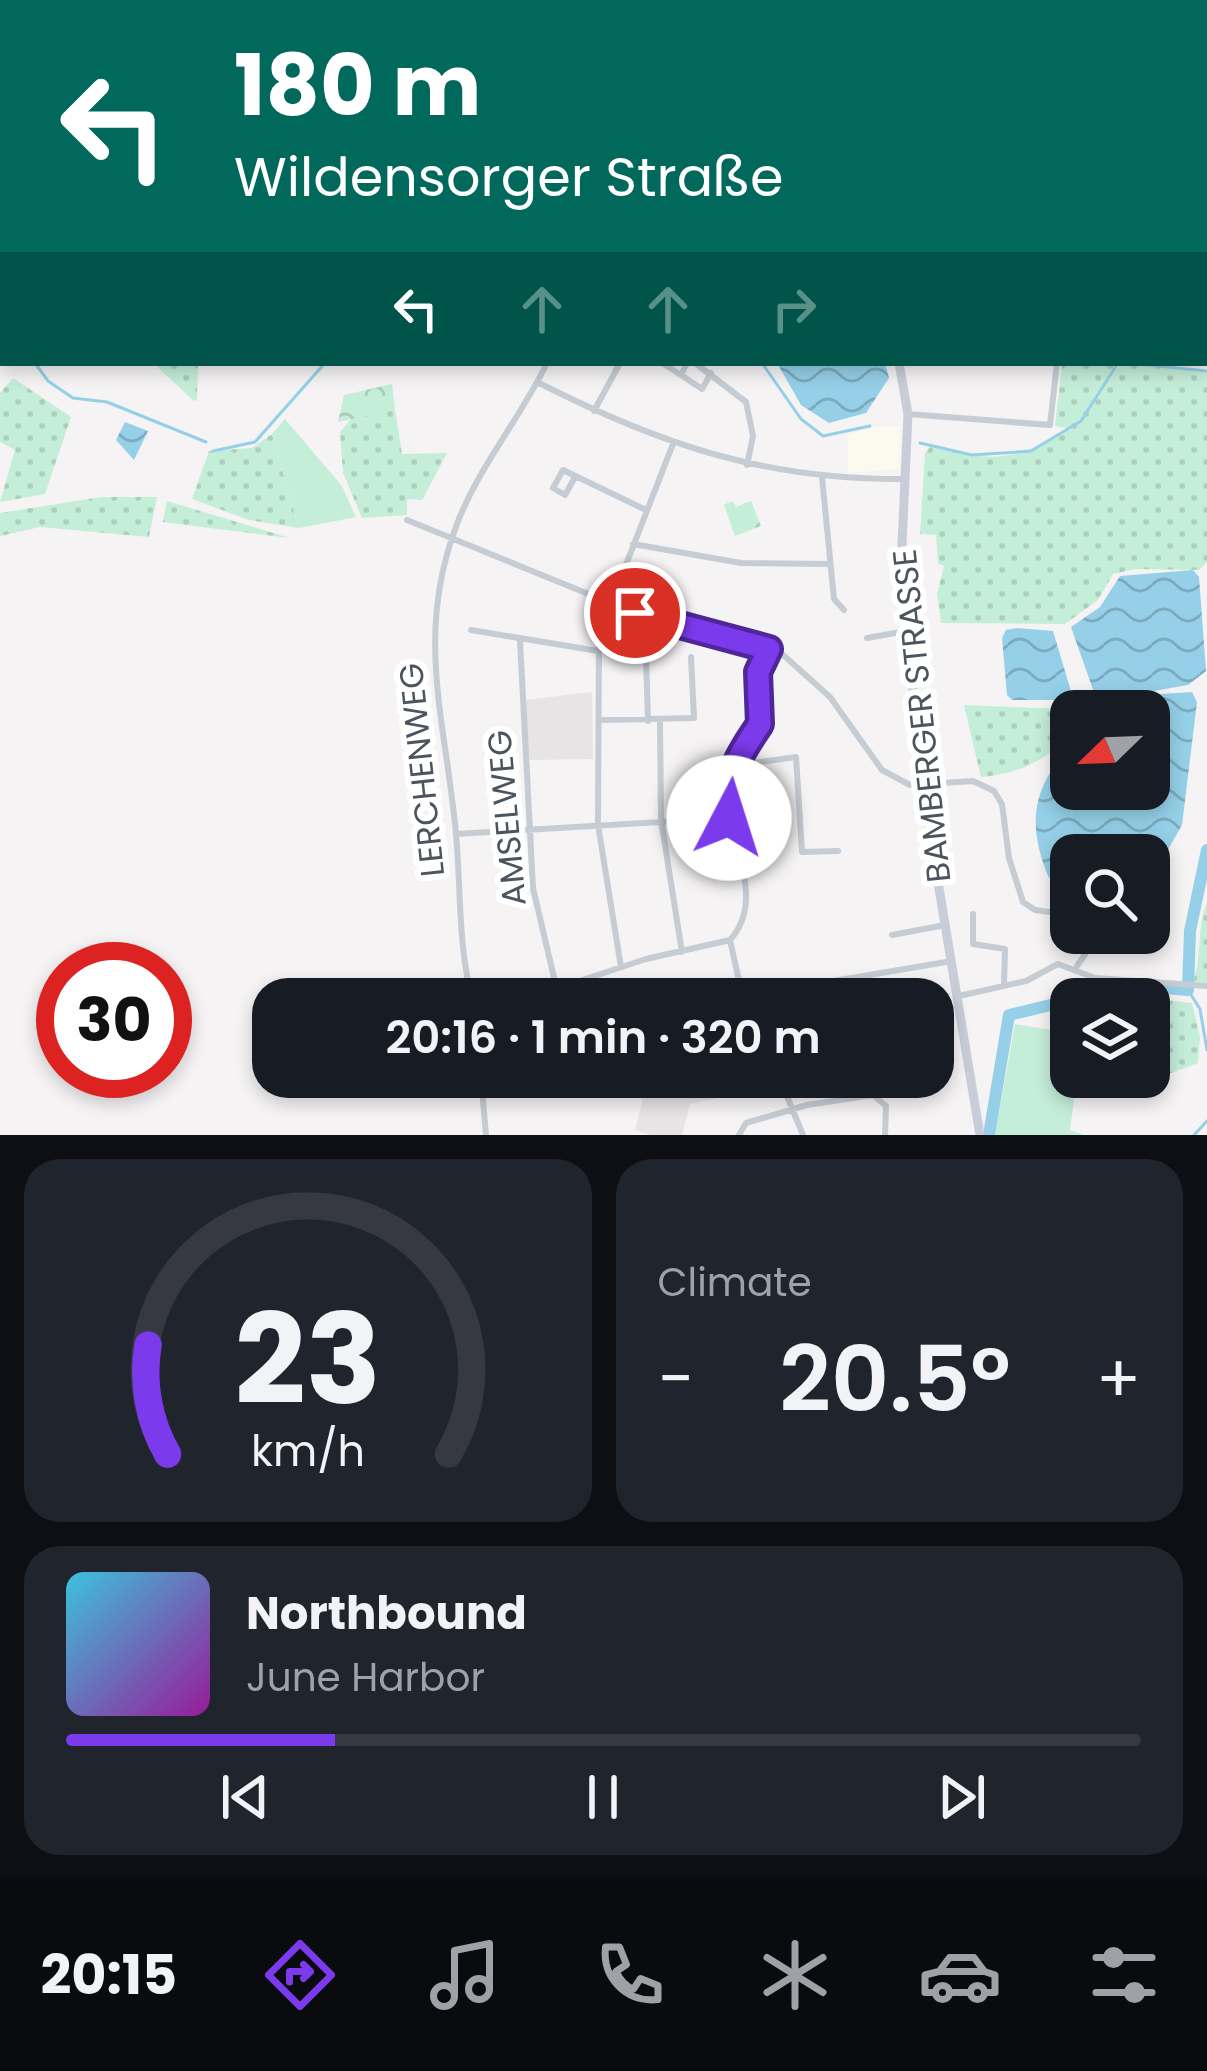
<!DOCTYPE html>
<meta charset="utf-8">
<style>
:root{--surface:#171b24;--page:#20242c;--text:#f1f3f6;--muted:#9ea1a6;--line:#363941;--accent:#7c3aed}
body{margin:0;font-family:Poppins,sans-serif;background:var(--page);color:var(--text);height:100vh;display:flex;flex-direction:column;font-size:45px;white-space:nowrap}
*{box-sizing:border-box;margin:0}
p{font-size:39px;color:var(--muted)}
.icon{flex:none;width:66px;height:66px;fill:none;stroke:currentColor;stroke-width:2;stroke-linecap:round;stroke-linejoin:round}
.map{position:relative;height:1135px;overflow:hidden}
.panel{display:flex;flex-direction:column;gap:24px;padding:24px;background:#0d0f14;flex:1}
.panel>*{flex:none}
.hud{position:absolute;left:0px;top:0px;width:1209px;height:366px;box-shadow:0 6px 18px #0003;background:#00695c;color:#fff;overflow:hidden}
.needle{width:78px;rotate:247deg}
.controls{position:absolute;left:1050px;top:690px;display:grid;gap:24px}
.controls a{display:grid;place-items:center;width:120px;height:120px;border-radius:24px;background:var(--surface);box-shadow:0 6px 18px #0003;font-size:60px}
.speed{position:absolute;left:36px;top:942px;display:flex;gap:24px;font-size:60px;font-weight:700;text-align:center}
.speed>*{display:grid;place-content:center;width:156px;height:156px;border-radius:50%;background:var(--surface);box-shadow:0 6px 18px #0003;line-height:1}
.speed .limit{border:18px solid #d22;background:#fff;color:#111}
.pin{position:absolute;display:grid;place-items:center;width:102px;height:102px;color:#fff;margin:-51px;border:6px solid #fff;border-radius:50%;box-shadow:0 3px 12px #0007}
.me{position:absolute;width:132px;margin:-66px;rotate:5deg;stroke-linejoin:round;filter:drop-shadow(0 0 9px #0008)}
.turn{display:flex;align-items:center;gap:42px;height:252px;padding:0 36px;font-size:54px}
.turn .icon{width:156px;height:156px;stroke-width:2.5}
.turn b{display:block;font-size:84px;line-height:102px}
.lanes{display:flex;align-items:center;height:114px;padding:0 36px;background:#0003;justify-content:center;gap:60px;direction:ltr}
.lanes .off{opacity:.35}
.big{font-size:90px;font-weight:600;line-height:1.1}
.panel .widget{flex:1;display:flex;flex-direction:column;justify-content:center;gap:18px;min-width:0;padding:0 42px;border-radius:36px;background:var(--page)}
.panel .dial{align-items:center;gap:0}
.dial svg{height:312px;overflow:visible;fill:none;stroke:var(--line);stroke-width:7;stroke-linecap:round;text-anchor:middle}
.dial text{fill:var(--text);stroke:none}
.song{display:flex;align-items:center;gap:36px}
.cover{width:144px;height:144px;border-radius:18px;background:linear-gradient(135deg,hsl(190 70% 55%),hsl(300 70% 35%))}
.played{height:12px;border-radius:6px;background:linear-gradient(90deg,var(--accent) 25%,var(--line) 25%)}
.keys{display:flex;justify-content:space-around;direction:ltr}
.heat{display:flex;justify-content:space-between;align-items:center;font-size:66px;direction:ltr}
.panel .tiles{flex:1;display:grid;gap:24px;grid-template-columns:1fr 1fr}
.widget:last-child{grid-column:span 2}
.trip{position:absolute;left:252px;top:978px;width:702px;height:120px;border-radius:36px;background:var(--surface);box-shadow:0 6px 18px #0003;font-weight:600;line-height:120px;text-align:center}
.tabs{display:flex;height:192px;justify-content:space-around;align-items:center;background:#090b0e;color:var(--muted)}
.tabs .icon{width:84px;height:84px}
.tabs .active{color:var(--accent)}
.tabs b{font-size:54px;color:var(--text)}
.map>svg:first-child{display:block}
.commercial{fill:#fcfaef}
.education{fill:#e6e4e4}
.grass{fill:url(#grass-dots)}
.park{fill:url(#park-crowns)}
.garden{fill:#c5eed9}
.water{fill:url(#water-waves)}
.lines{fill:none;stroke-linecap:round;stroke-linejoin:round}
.stream{stroke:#95d0e8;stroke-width:3}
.river{stroke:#95d0e8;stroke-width:12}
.minor{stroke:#c5ccd3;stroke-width:6}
.tertiary{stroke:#c5ccd3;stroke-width:8}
.secondary{stroke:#c7ceda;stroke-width:9}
.route-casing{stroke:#51269a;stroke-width:30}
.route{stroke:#7c3aed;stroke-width:21}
.labels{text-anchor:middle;stroke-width:12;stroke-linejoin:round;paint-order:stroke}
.street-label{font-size:33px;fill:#4b545f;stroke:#fff}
</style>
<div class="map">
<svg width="1207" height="1135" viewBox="0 0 1207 1135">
<defs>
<pattern id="grass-dots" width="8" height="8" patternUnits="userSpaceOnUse" patternTransform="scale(3)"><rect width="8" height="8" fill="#c5eed9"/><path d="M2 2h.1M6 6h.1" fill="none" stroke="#abcebd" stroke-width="1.8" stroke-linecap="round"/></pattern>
<pattern id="park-crowns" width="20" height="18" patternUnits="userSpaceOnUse" patternTransform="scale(3)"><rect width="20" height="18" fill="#c5eed9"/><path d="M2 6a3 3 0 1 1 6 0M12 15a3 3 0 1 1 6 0" fill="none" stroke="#abcebd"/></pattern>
<pattern id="water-waves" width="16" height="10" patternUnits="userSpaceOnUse" patternTransform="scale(3)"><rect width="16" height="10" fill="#95d0e8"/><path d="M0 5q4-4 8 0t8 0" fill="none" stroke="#7cabbf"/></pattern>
</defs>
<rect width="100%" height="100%" fill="#f5f3f3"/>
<path class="commercial" d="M901,426L899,469L848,473V435L870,427Z"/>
<path class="education" d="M592,692L593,759L527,760L525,700Z
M731,985L738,999L636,998L675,986Z
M648,1077H733L740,1093L690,1104L682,1135H650L635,1130Z"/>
<path class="grass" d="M153,363H198L197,400L194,401Z
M1062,363H1114V371L1122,363L1207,372V562L1199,570L1135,569L1113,574L1098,600L1065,624L941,623L937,594L944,566L938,564L936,535L920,534L925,453L930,447C999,462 1010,462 1071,429L1055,426Z
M13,378L71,417L45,494L0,502L15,450L0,442V393Z
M395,410L402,454L447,453L422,500L407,499V515L362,518L343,473L340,432L354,415Z
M272,434L299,528L249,520L192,499L209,451L252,448Z
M102,497H157L149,537L40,527L0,536V513Z
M167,501L290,538L163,522Z
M964,705L1087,710L1071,711V733C1047,761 1017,774 981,777Z
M1207,902V983L1193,982C1203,955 1196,929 1207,902Z
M1132,988L1155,990V999L1192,1003L1200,1037L1198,1063L1142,1084L1093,1088L1091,1077H1149V999H1088Z"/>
<path class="park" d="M392,384L395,410L338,422L344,395Z
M733,501L736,507L751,501L761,526L735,536L724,505Z"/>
<path class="garden" d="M285,419L342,486L356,517L299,528L272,434Z
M1015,1024L1071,1033V1077H1077L1070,1130L1084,1135H995Z"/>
<path class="water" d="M777,363H885L889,378L866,413L829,423L801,405Z
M125,422L148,431L134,460L116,440Z
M1193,570L1199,577L1206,671L1188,685L1097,701L1071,627L1100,607L1120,576Z
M1017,628L1053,631L1073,698L1069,700H1012L1007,695L1002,638L1006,630Z
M1192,692L1197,702L1182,825L1151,879L1149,855H1071V879L1049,878C1027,827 1031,786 1071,747V789H1149V711H1105L1161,694Z"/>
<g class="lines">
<path class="stream" d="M0,307L3,308
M35,363L48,381L73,398L107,402L206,442
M762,363L801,419L823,436L870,426
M1128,363L1207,371
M920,443L972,455L1031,451L1081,421L1118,363
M213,451L255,442L325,363
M1188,990L1200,1009L1207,1050
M1194,1135L1207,1121"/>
<path class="river" d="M1152,0V3
M1206,141L1207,144
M1073,999L1131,985L1188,990L1190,931L1207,850
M989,1135L1009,1015L1071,1000"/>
<path class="minor" d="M493,0L494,3
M566,0L568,3
M645,0L647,3
M810,0V3
M891,0L892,3
M1094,0L1101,3
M678,3L684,0
M997,3H1018
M662,363L681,375L687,363
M695,363L746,402L753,436L747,465
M681,375L702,389L711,373
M537,382C661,445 765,480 906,479
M594,411L620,363
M908,414L1050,425L1057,363
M575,477L565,495L553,488L563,470L646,510
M822,477L834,599L844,610
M407,520L635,613L781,653L830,697L882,770L910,785L973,781L994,791L1002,804L1009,858L1023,902L1035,910L1071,915
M633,544L741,563L829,564
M471,630L598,651
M867,638L906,631
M520,641L533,888L559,999
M646,657L648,721
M600,720L694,718L691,657
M660,721L661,820L682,952
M732,766L796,757L802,852L838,851
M456,834L728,818
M973,914V944L1005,949L1004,986
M892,935L945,925
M730,940C772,894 717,827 730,773C735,753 749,741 760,724L758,672L768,651
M730,940L743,999
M1077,966L1086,953L1079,933
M621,967L598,825L599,634L673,444
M738,986L810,985L952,961
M959,996L1026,981L1058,964L1095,978L1207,986
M472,999C458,944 461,890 456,834C446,722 414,636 457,524C479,466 520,419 547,363
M525,999L646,959L730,940
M481,1077L486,1135
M567,1077L569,1094
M779,1077L803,1135
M739,1135L746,1123L807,1105L873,1095L886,1106L885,1135"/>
<path class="tertiary" d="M981,0L982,3"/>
<path class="secondary" d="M244,0L247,3
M267,0L269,3
M899,363L908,414L901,566L922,786L980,1135"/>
</g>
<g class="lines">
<defs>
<path id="route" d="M635,613L769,649L758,672L760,724C737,758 725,776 729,818"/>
</defs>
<use href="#route" class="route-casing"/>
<use href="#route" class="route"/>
</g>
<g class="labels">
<g class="street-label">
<text transform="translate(921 716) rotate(-96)" y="12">BAMBERGER STRASSE</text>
<text transform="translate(421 770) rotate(-96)" y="12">LERCHENWEG</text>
<text transform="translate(506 818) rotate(-95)" y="12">AMSELWEG</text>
</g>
</g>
</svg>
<div class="controls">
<a><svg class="needle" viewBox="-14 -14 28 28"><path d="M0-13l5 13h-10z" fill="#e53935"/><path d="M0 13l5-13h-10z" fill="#9ea1a6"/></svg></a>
<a><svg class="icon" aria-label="search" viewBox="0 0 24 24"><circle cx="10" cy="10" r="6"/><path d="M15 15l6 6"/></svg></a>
<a><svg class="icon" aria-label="layers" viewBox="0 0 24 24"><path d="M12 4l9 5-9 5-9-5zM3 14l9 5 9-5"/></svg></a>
</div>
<div class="speed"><div class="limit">30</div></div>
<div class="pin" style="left:635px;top:613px;background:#d93025"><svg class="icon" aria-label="arrive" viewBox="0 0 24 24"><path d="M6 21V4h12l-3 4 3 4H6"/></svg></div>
<svg class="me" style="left:729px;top:818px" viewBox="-20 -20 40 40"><circle r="19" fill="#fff"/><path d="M0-13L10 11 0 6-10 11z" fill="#7c3aed"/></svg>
<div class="trip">20:16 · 1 min · 320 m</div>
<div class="hud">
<div class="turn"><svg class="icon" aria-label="left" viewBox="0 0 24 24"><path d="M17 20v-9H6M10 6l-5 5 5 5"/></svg><div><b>180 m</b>Wildensorger Straße</div></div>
<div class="lanes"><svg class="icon" aria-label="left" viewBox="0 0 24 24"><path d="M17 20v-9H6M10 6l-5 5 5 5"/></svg><svg class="icon off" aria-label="ahead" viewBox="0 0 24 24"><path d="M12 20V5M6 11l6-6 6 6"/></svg><svg class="icon off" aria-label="ahead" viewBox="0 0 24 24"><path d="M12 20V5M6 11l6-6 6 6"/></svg><svg class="icon off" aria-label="right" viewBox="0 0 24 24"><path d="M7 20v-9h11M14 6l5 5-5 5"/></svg></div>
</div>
</div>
<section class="panel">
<div class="tiles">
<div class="widget dial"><svg viewBox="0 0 100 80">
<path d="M14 69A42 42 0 1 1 86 69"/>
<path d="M14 69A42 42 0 0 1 9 41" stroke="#7c3aed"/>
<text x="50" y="56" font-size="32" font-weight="700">23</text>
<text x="50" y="72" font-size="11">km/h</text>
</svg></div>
<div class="widget"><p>Climate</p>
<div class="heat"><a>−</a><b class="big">20.5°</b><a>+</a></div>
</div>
<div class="widget">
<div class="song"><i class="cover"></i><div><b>Northbound</b><p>June Harbor</p></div></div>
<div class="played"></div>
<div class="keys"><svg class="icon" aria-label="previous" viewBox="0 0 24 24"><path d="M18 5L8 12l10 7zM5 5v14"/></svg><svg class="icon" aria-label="pause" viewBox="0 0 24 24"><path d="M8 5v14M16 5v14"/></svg><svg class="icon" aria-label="next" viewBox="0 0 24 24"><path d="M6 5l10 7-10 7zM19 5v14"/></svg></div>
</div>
</div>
</section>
<nav class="tabs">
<b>20:15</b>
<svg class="icon active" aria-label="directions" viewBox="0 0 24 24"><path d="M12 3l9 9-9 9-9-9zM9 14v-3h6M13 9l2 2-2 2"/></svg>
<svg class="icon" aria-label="music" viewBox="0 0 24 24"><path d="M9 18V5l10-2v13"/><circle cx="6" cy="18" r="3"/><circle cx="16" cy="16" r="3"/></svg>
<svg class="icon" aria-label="phone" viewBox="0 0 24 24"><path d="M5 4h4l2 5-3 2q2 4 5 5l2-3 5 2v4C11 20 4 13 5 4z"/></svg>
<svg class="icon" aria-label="climate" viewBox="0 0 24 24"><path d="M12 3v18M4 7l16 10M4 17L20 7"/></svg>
<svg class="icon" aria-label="car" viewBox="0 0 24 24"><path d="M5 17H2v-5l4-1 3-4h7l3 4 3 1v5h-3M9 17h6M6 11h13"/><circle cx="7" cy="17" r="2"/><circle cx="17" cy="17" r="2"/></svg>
<svg class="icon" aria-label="filters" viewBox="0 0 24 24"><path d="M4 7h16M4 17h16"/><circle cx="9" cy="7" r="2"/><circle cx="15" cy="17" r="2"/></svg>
</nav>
